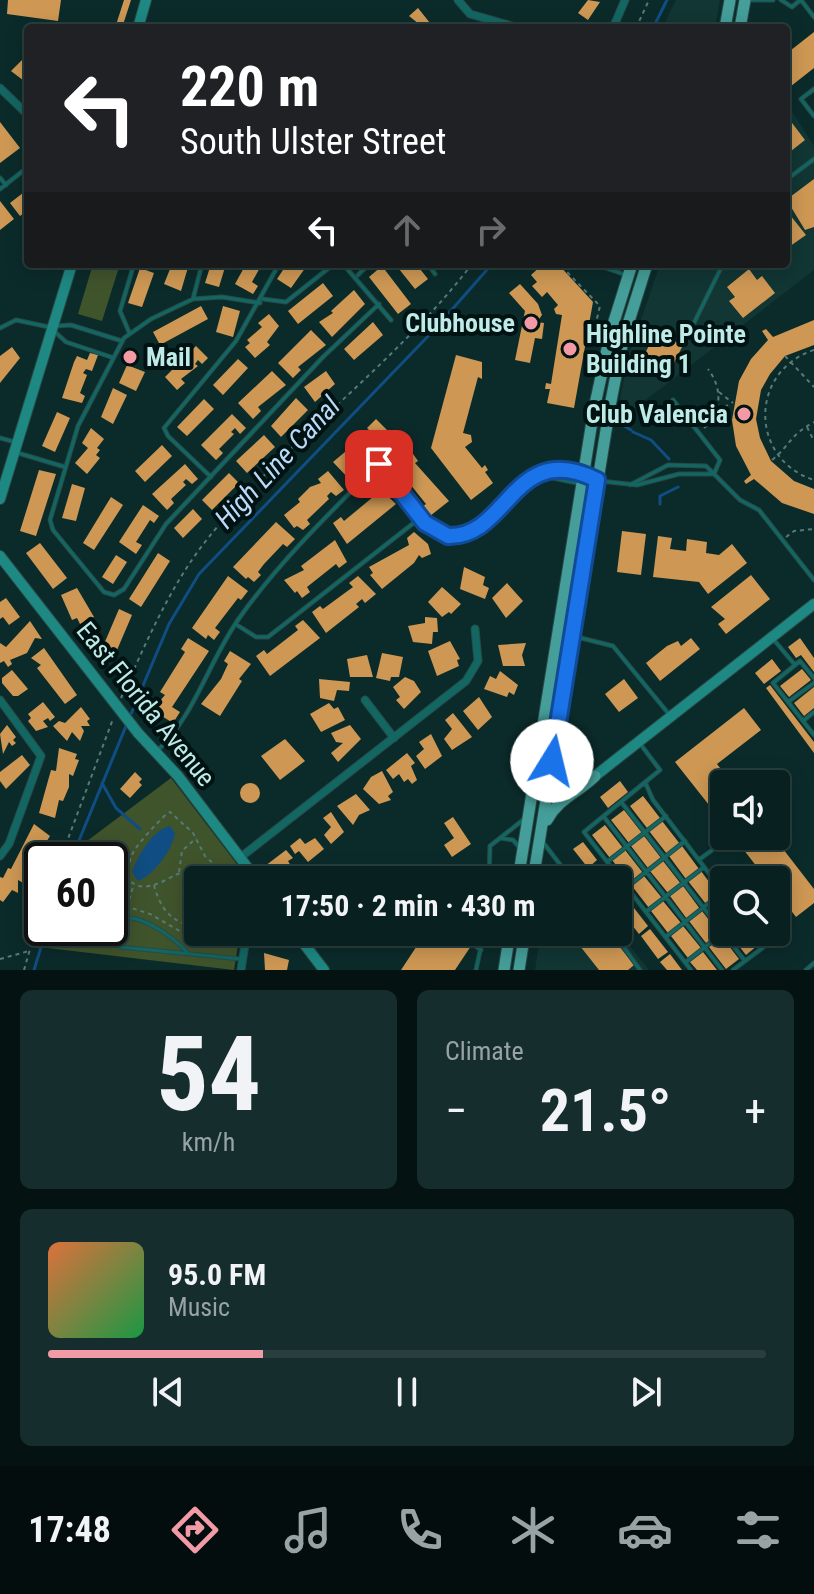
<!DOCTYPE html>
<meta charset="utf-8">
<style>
:root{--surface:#082020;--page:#162d2d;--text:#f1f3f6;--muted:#98a3a5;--line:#293e3e;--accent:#f39aa7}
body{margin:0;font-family:"Roboto Condensed",sans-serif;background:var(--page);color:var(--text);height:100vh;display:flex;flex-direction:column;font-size:30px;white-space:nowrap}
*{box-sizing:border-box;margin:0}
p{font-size:26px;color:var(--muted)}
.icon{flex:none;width:44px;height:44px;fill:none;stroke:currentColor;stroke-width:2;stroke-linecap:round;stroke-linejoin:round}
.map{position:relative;height:970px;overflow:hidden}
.sheet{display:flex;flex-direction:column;gap:20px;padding:20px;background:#041212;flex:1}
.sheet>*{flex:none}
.banner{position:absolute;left:24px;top:24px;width:766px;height:244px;border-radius:8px;box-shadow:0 4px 20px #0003,0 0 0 2px var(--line);background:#202124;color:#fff;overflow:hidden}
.buttons{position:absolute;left:710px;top:770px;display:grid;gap:16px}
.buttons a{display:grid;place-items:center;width:80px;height:80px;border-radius:8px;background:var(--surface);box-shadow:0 4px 20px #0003,0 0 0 2px var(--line);font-size:40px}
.speed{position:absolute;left:24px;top:842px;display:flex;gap:16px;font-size:40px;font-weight:700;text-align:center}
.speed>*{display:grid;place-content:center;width:104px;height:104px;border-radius:50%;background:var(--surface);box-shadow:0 4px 20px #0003,0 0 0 2px var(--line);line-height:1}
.speed .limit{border:4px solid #111;border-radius:12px;background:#fff;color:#111}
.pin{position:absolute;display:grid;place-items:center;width:68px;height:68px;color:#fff;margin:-34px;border-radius:16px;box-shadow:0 4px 12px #0006}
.me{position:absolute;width:88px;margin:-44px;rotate:9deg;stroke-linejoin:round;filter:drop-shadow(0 0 6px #0008)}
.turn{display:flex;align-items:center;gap:28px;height:168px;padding:0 24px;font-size:36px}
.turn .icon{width:104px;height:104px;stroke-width:2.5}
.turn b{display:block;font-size:56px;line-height:68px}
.lanes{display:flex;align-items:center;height:76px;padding:0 24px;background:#0003;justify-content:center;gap:40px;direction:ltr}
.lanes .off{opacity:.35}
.big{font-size:60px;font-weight:700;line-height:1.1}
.sheet .widget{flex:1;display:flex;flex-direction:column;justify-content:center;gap:12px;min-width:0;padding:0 28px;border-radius:12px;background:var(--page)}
.sheet .dial{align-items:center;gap:0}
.dial b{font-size:104px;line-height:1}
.song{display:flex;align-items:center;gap:24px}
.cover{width:96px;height:96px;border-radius:12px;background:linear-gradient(135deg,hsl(20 70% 55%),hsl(140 70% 35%))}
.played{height:8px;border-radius:4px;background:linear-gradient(90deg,var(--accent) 30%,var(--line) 30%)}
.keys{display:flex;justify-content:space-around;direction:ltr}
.heat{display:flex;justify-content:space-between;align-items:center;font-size:44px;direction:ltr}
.sheet .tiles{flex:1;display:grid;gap:20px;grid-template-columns:1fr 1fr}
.widget:last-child{grid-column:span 2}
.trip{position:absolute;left:184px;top:866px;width:448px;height:80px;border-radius:8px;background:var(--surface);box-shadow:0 4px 20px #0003,0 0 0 2px var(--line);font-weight:700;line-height:80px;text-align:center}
.tabs{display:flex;height:128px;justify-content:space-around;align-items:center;background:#030d0d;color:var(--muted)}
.tabs .icon{width:56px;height:56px}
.tabs .selected{color:var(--accent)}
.tabs b{font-size:36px;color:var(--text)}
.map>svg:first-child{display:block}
.built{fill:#113634}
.green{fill:#40542c}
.water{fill:#104d82}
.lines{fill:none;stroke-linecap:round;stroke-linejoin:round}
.stream{stroke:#104d82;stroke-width:3}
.building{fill:#ce9854}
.lane-casing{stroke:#284a48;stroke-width:5}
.street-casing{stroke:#284a48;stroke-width:9}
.secondary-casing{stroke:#284a48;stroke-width:12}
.primary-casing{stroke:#284a48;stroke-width:13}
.path{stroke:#557a78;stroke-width:2;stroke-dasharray:4 4;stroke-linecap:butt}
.lane{stroke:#126763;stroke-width:3}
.street{stroke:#126763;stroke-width:7}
.secondary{stroke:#1e8883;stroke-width:10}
.primary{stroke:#459e99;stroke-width:11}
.route-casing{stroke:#114b97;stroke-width:20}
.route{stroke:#1a73e8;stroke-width:14}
.poi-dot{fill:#f39aa7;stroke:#001211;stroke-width:3}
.labels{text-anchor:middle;stroke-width:8;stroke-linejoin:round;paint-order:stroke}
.poi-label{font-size:26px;font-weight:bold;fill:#beebe7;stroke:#001211;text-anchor:end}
.street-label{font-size:26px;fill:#beebe7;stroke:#001211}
.water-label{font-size:28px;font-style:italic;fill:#bbd9f9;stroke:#001211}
</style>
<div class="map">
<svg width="814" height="970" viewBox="0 0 814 970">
<rect width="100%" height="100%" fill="#0b2b2a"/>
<path class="built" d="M676,0H720L715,28H662Z
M786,102L814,146V270L616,423L627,361L660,264H786Z
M618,931L649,970H535L541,932Z"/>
<path class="green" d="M93,264H120L102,321L78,314Z
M171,778L249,880H198V932H240L234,970L39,947L45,928H110V860H69L71,853Z"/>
<path class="water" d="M170,826L175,833C173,849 153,876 138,881L132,872C138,856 152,830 170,826Z"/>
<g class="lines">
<path class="stream" d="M653,28L667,0
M619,423L631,430
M633,432L651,440L669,459
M660,504V496L678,487
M131,714L169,624L199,574L434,330L492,264
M102,783L116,808L140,829
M71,860L126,726
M34,970L47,928"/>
</g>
<path class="building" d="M8,0H61L58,21L7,14Z
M124,0H131L122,28H115Z
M588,0L600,2L588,20L578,13Z
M418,8L430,23L424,28L409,16Z
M814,32V68L786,90V54Z
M28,54V84L11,71Z
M786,115L805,140L786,155Z
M0,122L20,148L0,163Z
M814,179V227L805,230L788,202L790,197Z
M28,189V210L20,216L10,203Z
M0,201L14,219L0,230Z
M786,210L806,235L786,249Z
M172,264H189L181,291L164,284Z
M211,264H226L219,287L205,283Z
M246,264H262L252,282L258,286L253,294L235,284Z
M287,264H308L291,288L277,279Z
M395,264H416L428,279L415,289Z
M543,264H558L593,302L574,408L547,403L550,389H545L546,383L551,384L562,315L556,314L554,309L558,305L547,292L542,297L532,286L537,282L531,275Z
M382,266L411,304L398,314L369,277Z
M140,268L154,273L142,307L128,303Z
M749,269L757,280L762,276L775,293L743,318L729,301L735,297L727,287Z
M323,283L333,296L298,324L288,311Z
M520,284L538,304L542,315L537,322L544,323L542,339L535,338L530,363L515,360L525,311L509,293Z
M354,290L365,304L332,337L319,322L333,313L331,311Z
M201,306L208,319L160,345L153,332Z
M223,306L240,311L233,337L216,332Z
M269,314L279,326L267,342L270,345L255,358L245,347L250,343L247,340L262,327L258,323Z
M814,320V345L785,356L770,374L761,390L756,419L760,438L771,461L794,481L814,489V514L782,503L754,479L746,484L744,481L751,475L736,446L732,420L739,381L751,359L768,340L762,331L766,329L773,337Z
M373,322L383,335L354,360L344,349Z
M311,330L326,345L298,367L301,370L293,378L278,363Z
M656,332L683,345L666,379L639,365Z
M196,346L208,358L202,364L198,360L195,364L198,366L181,379L185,383L177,390L165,377Z
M12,347L20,358L0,383V356Z
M90,353L98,355L92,371L86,369L83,373L87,375L80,393L85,396L82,403L62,398L74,362L77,356L87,360Z
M456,355L482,362V379L478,377L463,433L471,435L472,442L465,447L482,468L485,465L488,470L485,472L493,483L471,500L431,448Z
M238,359L248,368L223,395L213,385Z
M127,365L145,372L136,391L119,383Z
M272,371L286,385L258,407L261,411L253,419L238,403Z
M326,371L335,384L315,402L304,387Z
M113,388L127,395L113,424L101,417Z
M296,398L308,410L281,437L271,426Z
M204,399L214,409L187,436L177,427Z
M57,412L70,418L55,452L42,446Z
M232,414L246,428L240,434L235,428L231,432L234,434L219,449L223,453L216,460L201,445Z
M376,419L394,437L386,445L381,441L377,445L356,468L360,473L351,481L333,462L370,431L367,428Z
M91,428L104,439L97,448L100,450L96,455L100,458L87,474L75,463L88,448L82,443Z
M264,435L275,447L247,473L236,461Z
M162,445L172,456L145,482L135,471Z
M411,451L418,461L415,463L449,501L430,516L422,507L426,504L402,474L399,476L394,471L400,466L397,462Z
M185,464L198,479L192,484L186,479L183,482L186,485L171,499L174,503L167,510L152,494Z
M39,470L56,474L36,536L20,531Z
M328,471L344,490L336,496L331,492L327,496L329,499L307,520L310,524L303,530L297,526L294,528L284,515L300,502L298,499L310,487L321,483L318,479Z
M229,473L239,483L212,510L202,500Z
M72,484L85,488L76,521L62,518Z
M378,487L396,504L347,544L333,523L341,517L344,521L373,497L370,493Z
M111,497L123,505L94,550L83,543Z
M143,505L159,516L154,523L150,520L136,542L142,545L136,554L119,542Z
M193,509L202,519L183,538L174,528Z
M276,522L295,539L287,547L283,544L264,564L258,572L261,575L254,582L248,577L246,579L233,567Z
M622,531L646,534L641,575L617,572Z
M414,532L428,544L431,554L422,558L419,555L414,563L382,589L370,575L373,573L369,567L409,545L407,538Z
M658,536L672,538L670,549L686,551L687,539L707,542L706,553L719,555L732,544L747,563L708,594L699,582L653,577Z
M335,540L347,562L339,568L336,564L307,587L310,592L302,598L297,591L295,593L284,580L304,570L301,566Z
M40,543L67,578L53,589L26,553Z
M158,553L170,561L141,607L129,599Z
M116,555L127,562L113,584L102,577Z
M464,567L485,577L483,585L489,588L485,599L460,589Z
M751,575L770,599L726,634L718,624L725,619L711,607Z
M228,576L248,591L241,600L238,598L215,628L220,632L214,640L208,635L206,639L192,628Z
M358,576L376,594L365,603L362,599L356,604L359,607L326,633L312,612L320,606L323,609L353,587L349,583Z
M507,583L523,601L506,618L492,598Z
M442,587L461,604L451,614L449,612L442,617L428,602Z
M77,588L94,617L80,624L77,618L72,620L61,595Z
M6,598L20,617L9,625L3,617L0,619V602Z
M119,609L132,615L114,657L101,651Z
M425,617L437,618L438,632H433L432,644L413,642L408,626L425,623Z
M303,620L320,638L270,676L256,656L264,650L267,654L298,630L295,626Z
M30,621L42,639L35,638L27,653L10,660L12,664L8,667L4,661L0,663V643L6,647Z
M188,638L209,651L172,707L180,712L173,723L152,710L165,695L160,692L185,652L181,649Z
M691,638L700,649L660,681L646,663L667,646L678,641L681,646Z
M800,638L814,658V672L801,655L796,658L788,647Z
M450,641L460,659L457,660L459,666L437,676L428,651Z
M526,643L522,655L525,666H503L498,645Z
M44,648L77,695L65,704L37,668L41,665L31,658Z
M230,651L251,664L239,679L242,681L220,716L201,704L221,679L228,664L224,661Z
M382,653L403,657L399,677H391L390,681L376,678Z
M367,655L373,677H350L347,659Z
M772,659L781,671L764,684L755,673Z
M802,669L811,680L789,697L780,686Z
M12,670L28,689L18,696H13L2,683V678Z
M500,671L518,685L514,695L509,692L507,697L484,689L490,676L496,679Z
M405,677L414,681L421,692L404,709L396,700L400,697L393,687Z
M319,679L350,682L349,691L337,690L334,701L320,698Z
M624,679L638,698L619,712L605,694Z
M770,685L814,742V753L766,688Z
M814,687V708L804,716L794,703Z
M479,697L492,717L478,730L463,711Z
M43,702L55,717L50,721L48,718L43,721L48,727L36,731L28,721L31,718L28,714Z
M329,703L334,709L338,707L345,720L321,732L310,714Z
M81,707L90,719L87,721L90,726H81L84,731L80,741L72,732L67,741L53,726L59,721L65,723Z
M744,708L761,730L717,764L732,784H724V824L675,762Z
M453,713L472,737L452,750L444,739L452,729L445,720Z
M7,725L16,737L13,740L16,743L12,746L9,742L3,754L0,734Z
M350,725L361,739L338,762L331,753L343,743L336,742L331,733Z
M431,734L442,756L425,769L416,756L424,749L419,742Z
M285,739L305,761L280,780L261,756Z
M59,748L77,754L75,759L79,760L73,776L69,774V787L63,801L59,800L55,818L39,813L51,770L56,771Z
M407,753L415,763L411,766L417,780L412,784L408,779L404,782L399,774L393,779L386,770Z
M22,755L30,765L6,789L0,781V772Z
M382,771L393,792L388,796L391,800L379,804L363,789L371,777Z
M135,772L142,779L139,782L142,785L130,798L120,789Z
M620,781L628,792L608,808L600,797Z
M240 793a10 10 0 1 1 20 0a10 10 0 1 1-20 0Z
M356,794L370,810L359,815L353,825L337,806Z
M643,796L660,818L647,828L630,806Z
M624,810L642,833L629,843L611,820Z
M331,812L344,832L331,844L324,835L331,827L323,818Z
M453,817L471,844L452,857L444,845L454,838L444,823Z
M662,821L680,844L667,854L649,831Z
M34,824L50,836L25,877L28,878L25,884L18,880V893L12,890L3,902L0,900V877L3,878L8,868L11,869Z
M605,825L623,848L610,858L592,835Z
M644,836L661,858L648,868L631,846Z
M733,836H773L814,889V903L796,917L776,891V880H767Z
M300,838L305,844L315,838L324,849L308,862L299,851L295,854L290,846Z
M583,842L597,860L588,868L573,849Z
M682,846L699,869L686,879L669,856Z
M286,850L293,858L288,861L291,866L277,877L271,876L265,866Z
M625,850L643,873L630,883L612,860Z
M663,861L681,884L668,893L650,871Z
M600,864L613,880H597L590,871Z
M701,871L718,894L706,904L688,881Z
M644,876L662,898L649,908L632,886Z
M683,886L700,909L687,919L670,896Z
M618,887L631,904L621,912L618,907Z
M721,897L724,901V927L708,907Z
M663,901L681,923L668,933L651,911Z
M634,908L648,926L639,934L624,915Z
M702,911L719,933L706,943L689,921Z
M683,926L701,948L688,958L671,936Z
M650,929L668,952L658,959L641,936Z
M426,932H436L450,941L454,935L471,946L455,970H401Z
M566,932H608L634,965L628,970H599L580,946L584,943L578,936Z
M728,932H748L758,945L746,955Z
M722,937L739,959L726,969L709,947Z
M703,952L717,970H697L690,962Z
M264,953L289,960L287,970H265Z
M670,954L682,970H667L660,962Z"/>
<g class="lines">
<defs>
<path id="lane" d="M749,0H773
M781,0L792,7L800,0
M801,0L814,17
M814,89L801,99L814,116
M0,178L6,185
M786,180L814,159
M0,189L28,167
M343,264L391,320
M428,264L435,274
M603,267L626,275
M358,275L369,264
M193,299L202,264
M263,299L286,302L334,264
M260,303L222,297L193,299L151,319L124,338L78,426L50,520L53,530L104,592L114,595L124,589L166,524L323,357L379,304
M56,326L71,325L122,341
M0,328L16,320L49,327
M54,331L66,342L111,357
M690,331L723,264
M129,332L120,311L134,264
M673,400L720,460L714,474
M0,438L15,442
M18,453L65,467
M379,465L425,523L448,536C476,537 501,508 518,488
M211,477L168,436L164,428L236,341L279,264
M600,481L637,485L679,474H714
M630,485L668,465L706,466L740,500L759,510L814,580
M237,625L256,637H268L420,518
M577,637L613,646L668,713
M774,640L795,665
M814,678L800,661L773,683L814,735
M788,702L814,683
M803,721L814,712
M641,745L660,770L584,832L691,970
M157,751C196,714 209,660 240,617C287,551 349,495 405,437
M645,782L653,800L724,893
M622,803L745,961
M604,817L722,970
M500,838L513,840L520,848
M542,841L572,880
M700,859L719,845
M607,862L666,816
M489,880L490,846L523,820
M627,887L685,841
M647,911L704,867
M110,921C135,908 171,935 188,953
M105,928L109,940L120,947L241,959
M455,932L481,950
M613,932L640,970
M667,936L723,892
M686,962L724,932
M476,970L484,932
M733,970L765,946L754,932
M806,970L814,963"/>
<path id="street" d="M458,0L470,14L519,28
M613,28L625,0
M0,88L28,115
M544,474L582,482
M518,488C542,467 569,466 597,480
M0,700L41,756L9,844L0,856
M365,700L394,738
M241,857L466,681L478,661L475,629
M241,970L247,932"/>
<path id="secondary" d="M138,28L146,0
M0,499L72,264
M0,556L138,733L178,776L257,880
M595,776L814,604
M295,932L324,970"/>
<path id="primary" d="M725,28L730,0
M740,28L745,0
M552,761L567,779L580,782L591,778
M547,820C559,798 578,793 595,776
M518,880L594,409L611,331L632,264
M533,880L610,406L623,340L647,264
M504,970L510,932
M519,970L525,932"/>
</defs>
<use href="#lane" class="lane-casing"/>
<use href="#street" class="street-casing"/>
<use href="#secondary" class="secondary-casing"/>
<use href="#primary" class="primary-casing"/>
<path class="path" d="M636,28L649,0
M567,264L568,273L600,306L593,335L597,341
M814,350C749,371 749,459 814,480
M785,356L814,387
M719,392L733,403
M718,412L729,404
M807,427L814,441
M704,428C723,412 722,387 708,369
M772,460C792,443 790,435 814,422
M786,537L794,531L814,529
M121,698C145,645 169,588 205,542C284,441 394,366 472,264
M60,860L113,719
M179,872L182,851L196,838
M126,878C129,869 129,859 134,851C137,845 164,814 170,812L193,833L205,856L231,880
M110,881L120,876C132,880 135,889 149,886C173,882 183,859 211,880
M154,885C160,909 173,925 198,926
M110,901L150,914L183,933
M118,911L129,900L133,887
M230,932L237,936
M0,959L29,951
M24,970L42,908"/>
<use href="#lane" class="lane"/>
<use href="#street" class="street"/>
<use href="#secondary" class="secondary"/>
<use href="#primary" class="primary"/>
</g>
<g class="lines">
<defs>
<path id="route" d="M379,464L425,523L448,536C509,538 513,438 597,480L552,761"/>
</defs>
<use href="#route" class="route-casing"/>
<use href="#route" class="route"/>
</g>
<g class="poi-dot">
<circle cx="531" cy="323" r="8"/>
<circle cx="570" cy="349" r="8"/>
<circle cx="130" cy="357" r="8"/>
<circle cx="744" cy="414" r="8"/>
</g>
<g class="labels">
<g class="poi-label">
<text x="515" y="332">Clubhouse</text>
<text x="586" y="343" text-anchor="start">Highline Pointe<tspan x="586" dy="30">Building 1</tspan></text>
<text x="146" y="366" text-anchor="start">Mail</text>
<text x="728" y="423">Club Valencia</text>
</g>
<g class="street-label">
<text transform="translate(146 704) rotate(51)" y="9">East Florida Avenue</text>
</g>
<g class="water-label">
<text transform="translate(277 462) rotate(-47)" y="10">High Line Canal</text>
</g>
</g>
</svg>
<div class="buttons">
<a><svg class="icon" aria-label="sound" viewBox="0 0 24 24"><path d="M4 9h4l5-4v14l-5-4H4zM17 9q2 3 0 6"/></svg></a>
<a><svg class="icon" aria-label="search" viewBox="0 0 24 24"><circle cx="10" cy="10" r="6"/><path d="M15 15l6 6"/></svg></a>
</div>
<div class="speed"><div class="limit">60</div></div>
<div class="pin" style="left:379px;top:464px;background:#d93025"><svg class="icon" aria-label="arrive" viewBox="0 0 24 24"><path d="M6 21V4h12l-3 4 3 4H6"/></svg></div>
<svg class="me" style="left:552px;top:761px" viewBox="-20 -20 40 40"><circle r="19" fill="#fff"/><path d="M0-13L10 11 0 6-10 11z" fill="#1a73e8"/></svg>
<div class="trip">17:50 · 2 min · 430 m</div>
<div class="banner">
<div class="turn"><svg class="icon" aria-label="left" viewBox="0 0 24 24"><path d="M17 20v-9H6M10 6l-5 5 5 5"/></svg><div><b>220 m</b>South Ulster Street</div></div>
<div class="lanes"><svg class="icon" aria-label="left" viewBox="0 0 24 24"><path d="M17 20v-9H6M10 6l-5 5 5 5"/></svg><svg class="icon off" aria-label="ahead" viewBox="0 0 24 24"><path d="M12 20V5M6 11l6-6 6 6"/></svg><svg class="icon off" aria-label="right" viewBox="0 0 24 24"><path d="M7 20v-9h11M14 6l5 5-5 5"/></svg></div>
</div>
</div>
<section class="sheet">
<div class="tiles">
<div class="widget dial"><b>54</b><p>km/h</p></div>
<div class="widget"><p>Climate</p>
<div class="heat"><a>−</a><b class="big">21.5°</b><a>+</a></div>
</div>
<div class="widget">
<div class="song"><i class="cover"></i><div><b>95.0 FM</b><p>Music</p></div></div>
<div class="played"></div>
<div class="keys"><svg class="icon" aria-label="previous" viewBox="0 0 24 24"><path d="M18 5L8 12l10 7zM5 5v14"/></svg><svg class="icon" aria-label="pause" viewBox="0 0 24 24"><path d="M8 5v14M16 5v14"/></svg><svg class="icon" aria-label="next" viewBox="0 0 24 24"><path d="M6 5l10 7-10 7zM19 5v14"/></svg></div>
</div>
</div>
</section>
<nav class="tabs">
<b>17:48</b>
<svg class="icon selected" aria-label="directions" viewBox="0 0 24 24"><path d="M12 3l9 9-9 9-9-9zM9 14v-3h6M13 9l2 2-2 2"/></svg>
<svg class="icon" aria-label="music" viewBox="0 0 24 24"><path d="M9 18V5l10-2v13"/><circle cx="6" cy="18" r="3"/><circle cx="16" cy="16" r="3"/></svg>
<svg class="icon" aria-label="phone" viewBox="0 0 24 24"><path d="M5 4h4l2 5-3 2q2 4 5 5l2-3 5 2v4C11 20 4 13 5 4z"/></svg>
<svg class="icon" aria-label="climate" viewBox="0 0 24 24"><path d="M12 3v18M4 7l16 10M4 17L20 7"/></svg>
<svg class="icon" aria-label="car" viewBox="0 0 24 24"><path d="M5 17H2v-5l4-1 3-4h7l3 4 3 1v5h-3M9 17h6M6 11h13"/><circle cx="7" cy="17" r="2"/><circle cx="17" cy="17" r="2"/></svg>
<svg class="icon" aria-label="filters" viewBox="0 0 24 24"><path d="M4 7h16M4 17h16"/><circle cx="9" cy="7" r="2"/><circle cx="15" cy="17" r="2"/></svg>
</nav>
